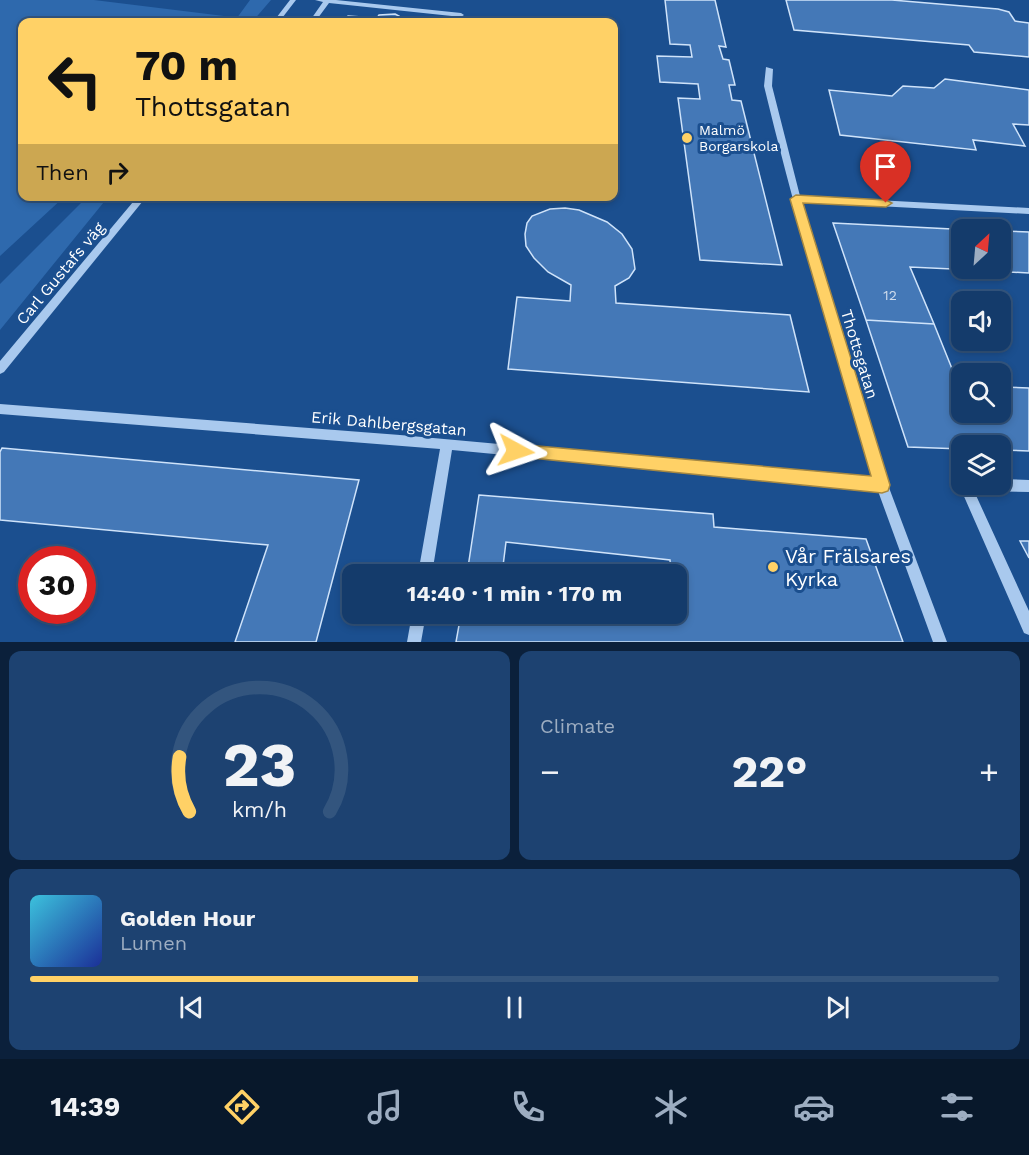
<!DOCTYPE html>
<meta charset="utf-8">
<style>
:root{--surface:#143b6b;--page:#1d4271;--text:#f1f3f6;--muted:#9dadc1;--line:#33557e;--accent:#ffd166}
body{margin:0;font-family:"Work Sans",sans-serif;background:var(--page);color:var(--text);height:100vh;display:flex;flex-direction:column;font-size:22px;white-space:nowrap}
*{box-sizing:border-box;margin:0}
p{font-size:20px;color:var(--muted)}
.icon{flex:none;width:33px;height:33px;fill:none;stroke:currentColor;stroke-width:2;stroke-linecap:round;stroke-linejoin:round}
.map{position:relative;height:642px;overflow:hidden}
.panel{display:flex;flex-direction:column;gap:9px;padding:9px;background:#0b203b;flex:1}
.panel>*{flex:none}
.hud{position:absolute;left:18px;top:18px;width:600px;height:183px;border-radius:12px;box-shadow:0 3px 9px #0003,0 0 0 2px var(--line);background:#ffd166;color:#111;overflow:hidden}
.needle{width:39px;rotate:26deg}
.controls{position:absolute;left:951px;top:219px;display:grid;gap:12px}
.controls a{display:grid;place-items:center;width:60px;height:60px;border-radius:12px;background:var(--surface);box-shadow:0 3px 9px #0003,0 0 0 2px var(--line);font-size:30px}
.speed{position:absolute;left:18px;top:546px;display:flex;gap:12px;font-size:30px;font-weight:700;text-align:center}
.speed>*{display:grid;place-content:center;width:78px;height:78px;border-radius:50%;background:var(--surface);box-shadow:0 3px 9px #0003,0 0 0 2px var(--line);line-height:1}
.speed .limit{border:9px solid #d22;background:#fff;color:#111}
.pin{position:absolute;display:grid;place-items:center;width:51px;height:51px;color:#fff;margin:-62px -26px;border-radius:50% 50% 50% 0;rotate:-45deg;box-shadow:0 0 6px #0007}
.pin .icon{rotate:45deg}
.me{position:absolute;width:66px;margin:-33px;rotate:95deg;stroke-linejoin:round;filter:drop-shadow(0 0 4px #0008)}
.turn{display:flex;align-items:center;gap:21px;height:126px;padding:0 18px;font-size:27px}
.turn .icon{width:78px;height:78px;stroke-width:2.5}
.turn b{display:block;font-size:42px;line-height:51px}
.then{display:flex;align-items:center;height:57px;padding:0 18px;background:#0003;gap:12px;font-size:22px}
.big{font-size:45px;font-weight:700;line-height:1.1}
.panel .widget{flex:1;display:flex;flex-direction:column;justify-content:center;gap:9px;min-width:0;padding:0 21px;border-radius:12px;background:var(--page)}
.panel .dial{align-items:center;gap:0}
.dial svg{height:156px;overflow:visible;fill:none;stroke:var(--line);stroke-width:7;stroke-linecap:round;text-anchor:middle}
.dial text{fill:var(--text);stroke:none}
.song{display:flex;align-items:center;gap:18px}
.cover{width:72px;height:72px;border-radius:9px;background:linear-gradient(135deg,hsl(190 70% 55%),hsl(230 70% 35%))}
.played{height:6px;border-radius:3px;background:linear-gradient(90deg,var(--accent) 40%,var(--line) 40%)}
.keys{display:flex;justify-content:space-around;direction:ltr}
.heat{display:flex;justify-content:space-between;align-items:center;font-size:33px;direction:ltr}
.panel .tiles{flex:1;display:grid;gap:9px;grid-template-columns:1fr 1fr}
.widget:last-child{grid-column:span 2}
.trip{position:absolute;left:342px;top:564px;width:345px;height:60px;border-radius:12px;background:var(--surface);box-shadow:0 3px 9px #0003,0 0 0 2px var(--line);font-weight:700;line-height:60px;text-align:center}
.tabs{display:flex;height:96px;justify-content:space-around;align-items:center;background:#08182b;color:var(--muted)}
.tabs .icon{width:42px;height:42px}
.tabs .active{color:var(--accent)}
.tabs b{font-size:27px;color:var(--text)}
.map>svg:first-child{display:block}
.green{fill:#2e69ad}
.building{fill:#4478b7;stroke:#cfe3fa;stroke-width:1.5}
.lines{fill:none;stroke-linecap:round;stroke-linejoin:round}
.minor{fill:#a9c9ee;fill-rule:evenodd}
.route{fill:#ffd166;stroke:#a68842;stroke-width:1.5}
.poi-dot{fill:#ffd166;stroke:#1b4f8f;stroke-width:2}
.labels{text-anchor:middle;stroke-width:6;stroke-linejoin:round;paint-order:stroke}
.far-poi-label{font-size:14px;fill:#fff;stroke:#1b4f8f;text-anchor:start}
.number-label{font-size:14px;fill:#d0dded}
.street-label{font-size:16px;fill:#fff;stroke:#1b4f8f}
.near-poi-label{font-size:20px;fill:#fff;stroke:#1b4f8f;text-anchor:start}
</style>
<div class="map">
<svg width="1029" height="642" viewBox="0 0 1029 642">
<rect width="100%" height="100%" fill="#1b4f8f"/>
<path class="green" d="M0,0H94L224,16L220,22H22V196L64,197L0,256Z
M250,0H271L252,22H234Z
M87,197H108L0,330V284Z"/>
<path class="building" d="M665,0H715L726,47L719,46L723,59L729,60L735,85H729L732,100L741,101L782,265L700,260L678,98L700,99L698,84L660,82L657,56L692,57L690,45L670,44Z
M786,0H892L998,9L1009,12L1015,21L1029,23V57L974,52L969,45L794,30Z
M395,14L399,16L397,20L435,22H344L348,16L377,18L379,15Z
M945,79L1029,90V125L1013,124L1025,146L973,140L976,150L840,135L829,90L892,96L903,86L934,88Z
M565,208L579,210L607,222L622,234L632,249L635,269L629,278L615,286L616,303L790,315L809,392L508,369L517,297L570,301L571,285L548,272L534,258L526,246L525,234L527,223L532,216L550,209Z
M833,223L952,229L962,247V268L974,270L910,267L934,324L866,320Z
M952,229L967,230H962V247Z
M1000,231L1029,232V273L974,270L1000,268Z
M866,320L934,324L959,386H962V412H1000V387L1029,388V451L1000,450V446H962V449L908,447Z
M2,448L359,480L316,642H235L268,545L0,520V452Z
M479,495L713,514L714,527L866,539L903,642H456L461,614H602L673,622V614H676V574H671L670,560L506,542L502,574H467Z
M1020,541H1029V558Z"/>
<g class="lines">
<path class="minor" d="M290,0H296L279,22H273Z
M315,0H336L461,13L464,15L461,17L329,3L315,22H309L323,2Z
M766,67L773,69L772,86L800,196L1029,208V214L802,202L837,325L888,485L947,642H933L878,491L452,450L432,574H418L440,449L0,414V404L400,435L874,478C834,348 796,218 764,86Z
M138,196H147L4,372L0,374V361Z
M1000,479L1029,480V492L974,491L1029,611V635L1024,633L959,485L962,480V484H1000Z
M412,614H426L421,642H407Z"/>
</g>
<path class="route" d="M796,195L886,200L892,203L886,207L803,203L890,485L888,491L882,493L511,456L508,451L511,446L516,444L871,476L790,199Z"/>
<g class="poi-dot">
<circle cx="687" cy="138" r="6"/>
<circle cx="773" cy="567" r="6"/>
</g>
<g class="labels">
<g class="far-poi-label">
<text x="699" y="135">Malmö<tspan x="699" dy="16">Borgarskola</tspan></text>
</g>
<g class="number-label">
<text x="890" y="300">12</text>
</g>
<g class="street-label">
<text transform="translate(60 273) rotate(-50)" y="6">Carl Gustafs väg</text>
<text transform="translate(860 354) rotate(73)" y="6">Thottsgatan</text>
<text transform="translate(389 423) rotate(5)" y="6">Erik Dahlbergsgatan</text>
</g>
<g class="near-poi-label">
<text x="785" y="563">Vår Frälsares<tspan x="785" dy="23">Kyrka</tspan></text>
</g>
</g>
</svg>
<div class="controls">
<a><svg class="needle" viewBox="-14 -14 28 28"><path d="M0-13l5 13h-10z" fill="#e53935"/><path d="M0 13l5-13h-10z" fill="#9dadc1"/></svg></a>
<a><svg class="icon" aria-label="sound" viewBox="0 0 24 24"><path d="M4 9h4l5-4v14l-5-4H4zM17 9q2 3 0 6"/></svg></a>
<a><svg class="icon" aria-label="search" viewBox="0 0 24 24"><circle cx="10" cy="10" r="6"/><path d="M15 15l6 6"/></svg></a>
<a><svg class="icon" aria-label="layers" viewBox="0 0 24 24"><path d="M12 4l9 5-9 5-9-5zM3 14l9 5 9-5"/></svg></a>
</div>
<div class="speed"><div class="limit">30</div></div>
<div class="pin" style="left:886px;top:203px;background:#d93025"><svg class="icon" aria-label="arrive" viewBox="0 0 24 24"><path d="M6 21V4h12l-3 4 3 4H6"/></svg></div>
<svg class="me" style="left:516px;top:451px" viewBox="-20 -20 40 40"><path d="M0-17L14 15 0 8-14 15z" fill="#ffd166" stroke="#fff" stroke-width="4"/></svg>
<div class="trip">14:40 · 1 min · 170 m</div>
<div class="hud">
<div class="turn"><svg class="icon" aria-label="left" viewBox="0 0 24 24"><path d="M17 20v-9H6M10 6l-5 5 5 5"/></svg><div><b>70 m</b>Thottsgatan</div></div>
<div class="then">Then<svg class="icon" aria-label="right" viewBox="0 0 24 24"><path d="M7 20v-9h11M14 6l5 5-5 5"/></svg></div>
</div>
</div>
<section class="panel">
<div class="tiles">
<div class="widget dial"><svg viewBox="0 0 100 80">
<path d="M14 69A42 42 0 1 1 86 69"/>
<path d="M14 69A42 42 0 0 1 9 41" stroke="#ffd166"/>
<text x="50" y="56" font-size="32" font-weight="700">23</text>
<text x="50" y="72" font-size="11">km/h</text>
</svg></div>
<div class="widget"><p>Climate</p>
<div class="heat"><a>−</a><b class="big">22°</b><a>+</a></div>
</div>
<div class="widget">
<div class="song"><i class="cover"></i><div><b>Golden Hour</b><p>Lumen</p></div></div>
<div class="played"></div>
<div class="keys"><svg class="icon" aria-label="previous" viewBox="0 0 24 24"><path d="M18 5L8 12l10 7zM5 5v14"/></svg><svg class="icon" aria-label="pause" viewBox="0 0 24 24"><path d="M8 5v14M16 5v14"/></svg><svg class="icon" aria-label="next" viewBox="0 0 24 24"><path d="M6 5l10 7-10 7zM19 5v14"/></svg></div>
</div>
</div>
</section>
<nav class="tabs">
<b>14:39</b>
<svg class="icon active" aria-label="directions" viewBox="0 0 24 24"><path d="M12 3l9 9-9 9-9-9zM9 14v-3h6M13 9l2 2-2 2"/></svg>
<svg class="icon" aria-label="music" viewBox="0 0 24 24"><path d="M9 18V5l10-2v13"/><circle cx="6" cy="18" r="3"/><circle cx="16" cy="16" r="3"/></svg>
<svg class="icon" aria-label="phone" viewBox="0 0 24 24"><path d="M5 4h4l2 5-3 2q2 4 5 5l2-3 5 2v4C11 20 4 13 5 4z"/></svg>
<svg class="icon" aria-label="climate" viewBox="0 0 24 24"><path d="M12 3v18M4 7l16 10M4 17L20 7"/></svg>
<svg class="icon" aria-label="car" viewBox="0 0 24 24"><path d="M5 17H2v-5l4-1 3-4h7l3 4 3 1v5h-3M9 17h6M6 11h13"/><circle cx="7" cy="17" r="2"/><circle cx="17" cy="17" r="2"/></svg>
<svg class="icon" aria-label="filters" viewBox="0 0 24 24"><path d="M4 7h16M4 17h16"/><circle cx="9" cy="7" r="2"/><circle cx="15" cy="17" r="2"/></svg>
</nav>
